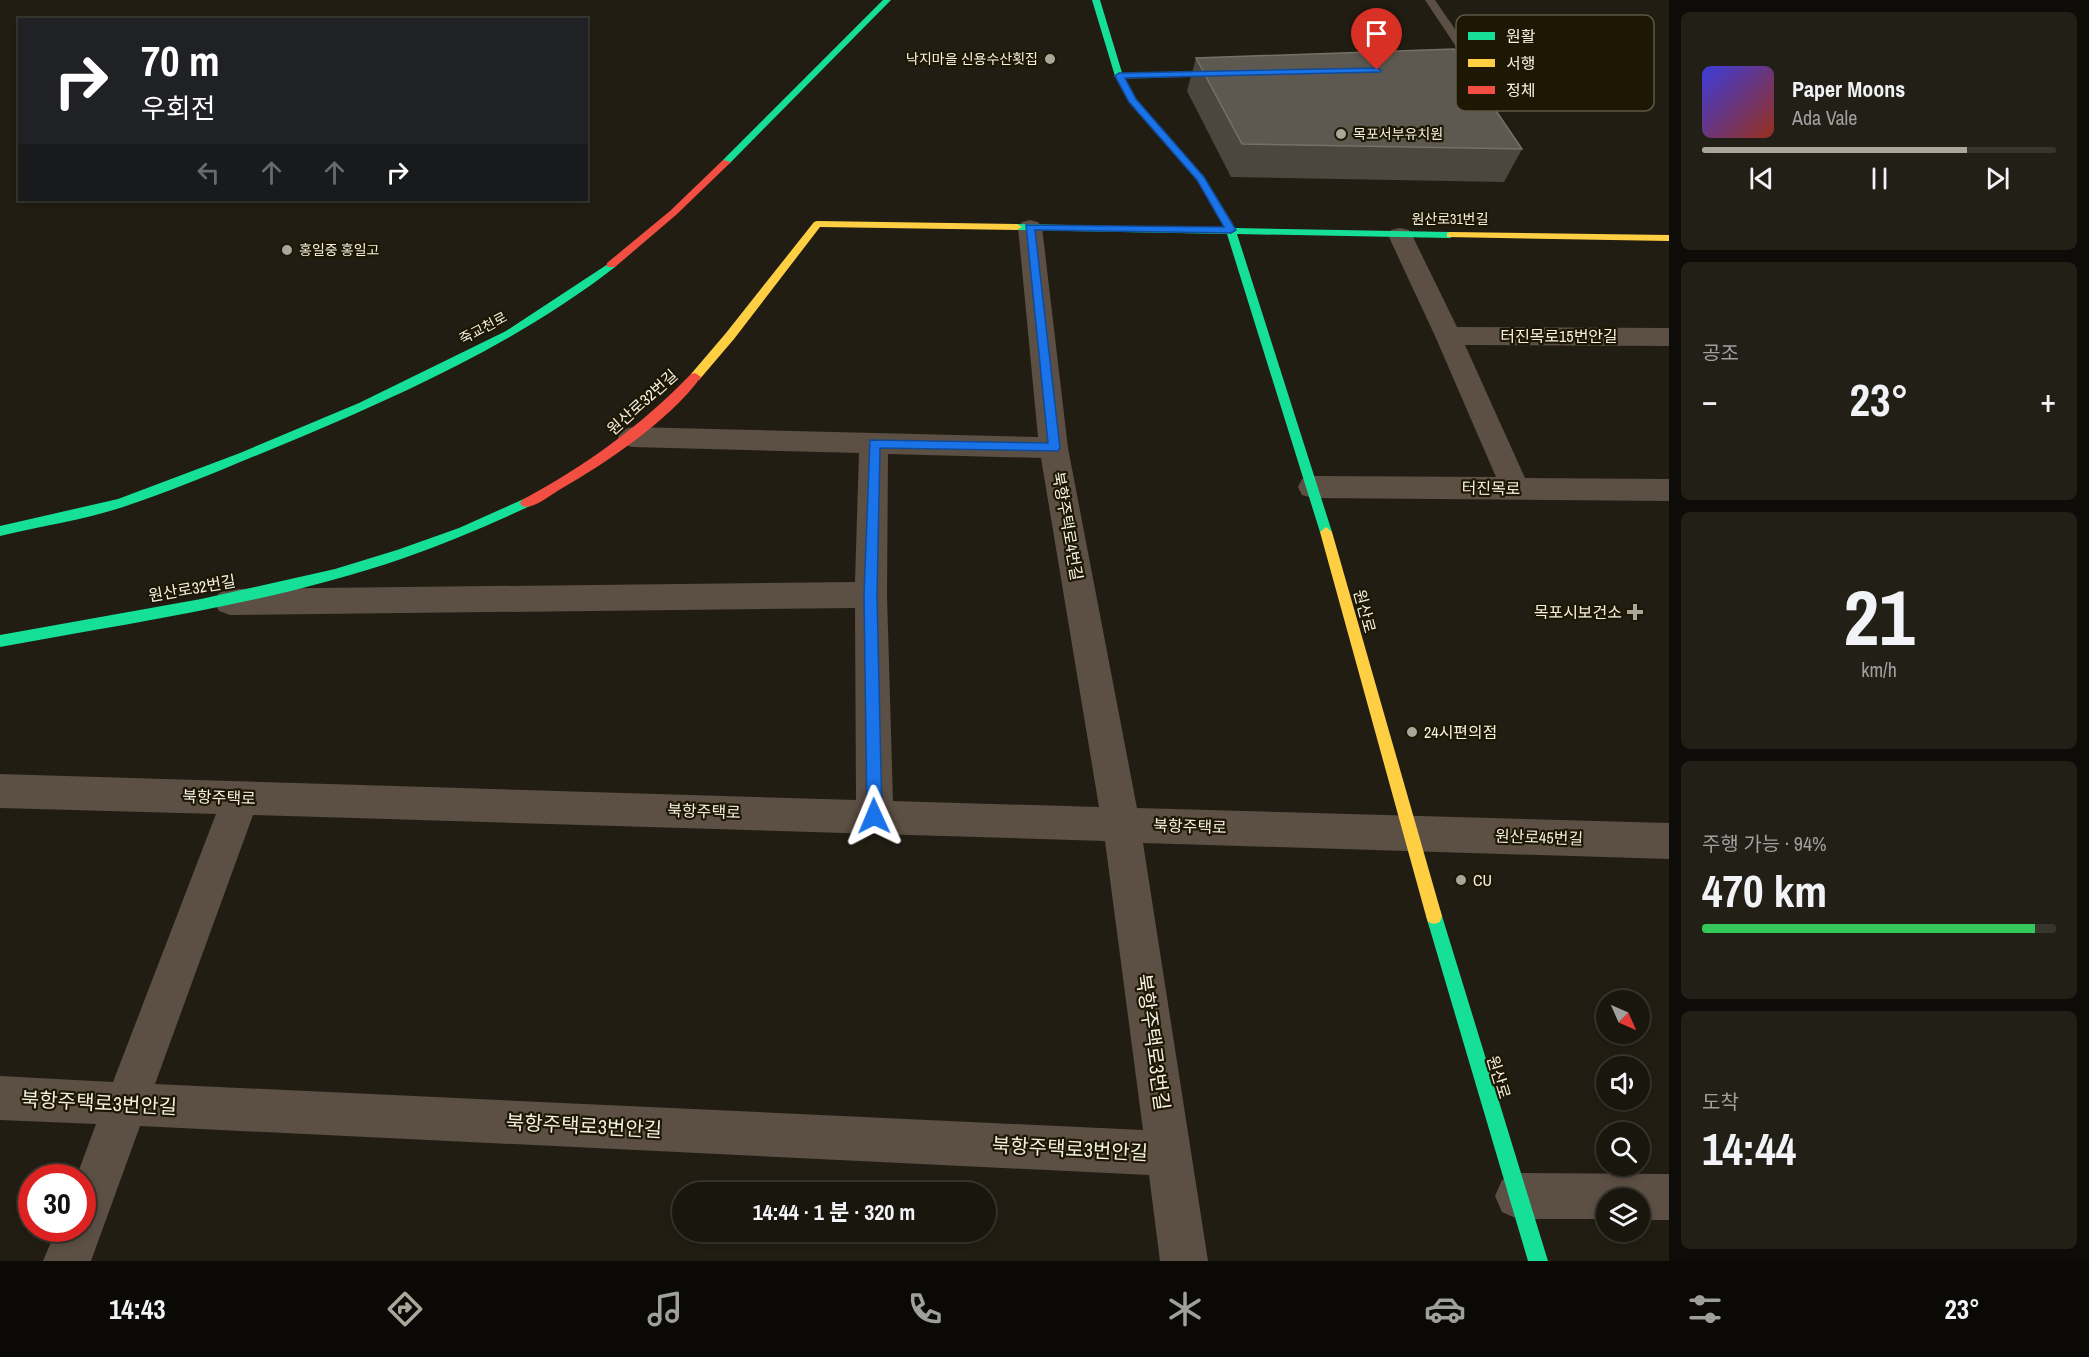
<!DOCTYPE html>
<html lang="ko">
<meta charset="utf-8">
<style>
:root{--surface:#19160e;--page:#221f17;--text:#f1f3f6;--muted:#9f9f9e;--line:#37352e;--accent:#aaa69a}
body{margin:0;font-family:"Archivo Narrow","Noto Sans KR",sans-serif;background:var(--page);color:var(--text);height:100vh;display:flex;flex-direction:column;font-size:22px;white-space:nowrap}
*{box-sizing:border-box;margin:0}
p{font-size:20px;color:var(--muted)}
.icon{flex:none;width:33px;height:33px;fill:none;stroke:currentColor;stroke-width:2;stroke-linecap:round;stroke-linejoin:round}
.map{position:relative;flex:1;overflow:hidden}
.sheet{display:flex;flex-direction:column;gap:12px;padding:12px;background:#0e0c08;width:420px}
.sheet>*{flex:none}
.hud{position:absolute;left:18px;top:18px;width:570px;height:183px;border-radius:0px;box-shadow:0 3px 9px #0003,0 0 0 2px var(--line);background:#202124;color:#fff;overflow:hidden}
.needle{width:39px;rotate:135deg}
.controls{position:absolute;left:1596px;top:990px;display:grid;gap:12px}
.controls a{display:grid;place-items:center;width:54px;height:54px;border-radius:50%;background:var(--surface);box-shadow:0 3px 9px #0003,0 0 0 2px var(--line);font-size:30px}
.speed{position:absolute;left:18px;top:1164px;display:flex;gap:12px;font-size:30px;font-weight:700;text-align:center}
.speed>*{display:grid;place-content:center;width:78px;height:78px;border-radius:50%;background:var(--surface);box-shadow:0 3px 9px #0003,0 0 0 2px var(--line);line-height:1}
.speed .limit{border:9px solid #d22;background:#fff;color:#111}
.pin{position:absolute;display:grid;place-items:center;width:51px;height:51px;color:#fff;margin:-62px -26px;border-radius:50% 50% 50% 0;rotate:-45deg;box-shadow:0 0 6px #0007}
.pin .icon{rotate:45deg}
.me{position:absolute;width:66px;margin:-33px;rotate:359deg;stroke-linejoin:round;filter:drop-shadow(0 0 4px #0008)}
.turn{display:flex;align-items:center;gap:21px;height:126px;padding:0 24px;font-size:27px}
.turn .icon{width:78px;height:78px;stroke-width:2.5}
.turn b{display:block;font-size:42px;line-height:51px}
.lanes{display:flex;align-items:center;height:57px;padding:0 24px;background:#0003;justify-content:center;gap:30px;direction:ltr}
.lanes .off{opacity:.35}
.big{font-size:45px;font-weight:700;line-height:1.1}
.sheet .card{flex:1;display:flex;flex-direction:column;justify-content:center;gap:9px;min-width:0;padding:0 21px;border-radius:9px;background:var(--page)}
.sheet .dial{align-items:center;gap:0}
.dial b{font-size:78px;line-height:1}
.song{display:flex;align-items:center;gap:18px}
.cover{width:72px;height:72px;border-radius:9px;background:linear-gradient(135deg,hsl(240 70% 55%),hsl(10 70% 35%))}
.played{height:6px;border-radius:3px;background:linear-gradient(90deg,var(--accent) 75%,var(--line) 75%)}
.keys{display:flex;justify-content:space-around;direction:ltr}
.heat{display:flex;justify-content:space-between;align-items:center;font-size:33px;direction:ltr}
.charge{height:9px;border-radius:4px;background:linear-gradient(90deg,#34c759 94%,var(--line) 0)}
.trip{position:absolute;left:672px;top:1182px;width:324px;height:60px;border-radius:30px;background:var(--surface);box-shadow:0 3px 9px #0003,0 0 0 2px var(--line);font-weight:700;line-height:60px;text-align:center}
.dock{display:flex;height:96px;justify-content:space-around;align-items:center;background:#0a0906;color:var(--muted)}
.dock .icon{width:42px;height:42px}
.dock .on{color:var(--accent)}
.dock b{font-size:27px;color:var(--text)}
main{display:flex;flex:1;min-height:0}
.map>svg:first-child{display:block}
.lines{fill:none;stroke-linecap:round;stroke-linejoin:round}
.lane{fill:#5c4f44;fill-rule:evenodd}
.street{fill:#5c4f44;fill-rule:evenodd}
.fast{fill:#16e098;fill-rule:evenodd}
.slow{fill:#ffcf43;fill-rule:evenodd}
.jam{fill:#f24e42;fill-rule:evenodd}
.wall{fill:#4c473e}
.building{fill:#5e5950;stroke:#757167;stroke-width:1.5}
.route{fill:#1a73e8;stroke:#114b97;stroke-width:1.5}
.poi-dot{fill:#aaa69a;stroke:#1d1704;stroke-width:2}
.labels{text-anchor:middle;stroke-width:4.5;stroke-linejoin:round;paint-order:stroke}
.far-poi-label{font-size:14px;fill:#f4f0e3;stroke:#1d1704;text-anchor:start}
.far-street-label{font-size:14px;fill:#f4f0e3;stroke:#1d1704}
.street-label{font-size:16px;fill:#f4f0e3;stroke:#1d1704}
.poi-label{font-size:16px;fill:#f4f0e3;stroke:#1d1704;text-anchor:start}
.near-street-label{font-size:20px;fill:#f4f0e3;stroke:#1d1704}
.key{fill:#1d1704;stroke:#5e5847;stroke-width:1.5}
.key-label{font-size:16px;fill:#f4f0e3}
</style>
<main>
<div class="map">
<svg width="1669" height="1261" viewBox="0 0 1669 1261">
<rect width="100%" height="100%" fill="#211d12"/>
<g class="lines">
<path class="lane" d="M1425,0H1435L1472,54L1508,46L1635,47L1640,50L1635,53L1508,52L1438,69L1434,68V64L1463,57Z
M1216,71L1220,72V76L1119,79L1113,76L1119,73Z"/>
<path class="street" d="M1030,220L1038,222L1042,227L1068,448L1137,808L1669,823V859L1143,843L1208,1261H1160L1149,1175L140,1126L91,1261H43L57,1228H82V1178H76L96,1124L0,1120V1076L113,1082L216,814L0,808V774L856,800L855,608L230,615L219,611L214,602L219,593L230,589L855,582L859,453L632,447L622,444L618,437L622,430L632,427L1038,437L1018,227L1022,222ZM888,454L1041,458L1099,807L893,801L887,595ZM253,815L1105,841L1143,1130L155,1084Z
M1400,228L1409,230L1412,235L1457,327L1669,328V346L1465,345L1525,478L1669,479V501L1313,498L1302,495L1298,487L1302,479L1313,476L1496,477L1435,336L1388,235L1391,230Z
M1518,1173L1669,1174V1220H1640V1198H1606V1219H1518L1502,1212L1495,1196L1502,1180Z"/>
<path class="fast" d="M883,0H891L729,164H723V160Z
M1092,0H1100L1123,76L1136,99L1204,177L1235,228L1450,232L1455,235L1450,238L1237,234L1332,532L1330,535L1326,537L1320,532L1227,234L1017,230L1012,227L1017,224L1225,228L1197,180L1128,100L1115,76Z
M611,262L615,263V267C521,340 410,391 301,437C242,461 183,487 123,507C84,520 41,526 0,536V526L118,499L240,453L359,403L506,331Z
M526,498L530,500L532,503L530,506C489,525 447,543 404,558C274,603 135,622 0,647V635L201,599L335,569L397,550L459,528Z
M1434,908L1440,910L1442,916L1548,1261H1528L1426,916L1428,910Z"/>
<path class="slow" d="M817,221L1017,224L1022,227L1017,230L820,227L734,339L699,380H691V374L726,333L814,222Z
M1450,232L1669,235V241L1447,237V233Z
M1326,527L1332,532L1442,916L1440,922L1434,924L1428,922L1426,916L1320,532Z"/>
<path class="jam" d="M723,160L731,162L676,215L615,267H607V263L670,211Z
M695,373L701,377C669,421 606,463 559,490C549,496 533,510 522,506L520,503L522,500C585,466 641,426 691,374Z"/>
</g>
<path class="wall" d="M1196,58L1522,149L1504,182L1231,177L1187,91Z"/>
<path class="building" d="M1454,49L1522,149L1242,144L1196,58Z"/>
<path class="route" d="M1377,68L1381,70L1380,72L1125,78L1136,99L1204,177L1236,230L1231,233L1035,230L1060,448L1058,451L880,448L877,595L882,816L880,821L874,824L869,821L867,816L864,595L870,440L1048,443L1026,225L1224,227L1197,180L1129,102L1115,76L1119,73Z"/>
<g class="poi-dot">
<circle cx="1050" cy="59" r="6"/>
<circle cx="1341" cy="134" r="6"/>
<circle cx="287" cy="250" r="6"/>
<path d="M1632 603h6v6h6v6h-6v6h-6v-6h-6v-6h6z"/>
<circle cx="1412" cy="732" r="6"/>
<circle cx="1461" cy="880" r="6"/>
</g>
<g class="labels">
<g class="far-poi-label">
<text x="1038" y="64" text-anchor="end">낙지마을 신용수산횟집</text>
<text x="1353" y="139">목포서부유치원</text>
<text x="299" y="255">홍일중 홍일고</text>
</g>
<g class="far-street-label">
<text x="1450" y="224">원산로31번길</text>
<text transform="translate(483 328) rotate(-28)" y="5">죽교천로</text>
</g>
<g class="street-label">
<text x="1559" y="342">터진목로15번안길</text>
<text transform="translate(642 402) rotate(-42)" y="6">원산로32번길</text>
<text transform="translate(1491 488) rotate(1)" y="6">터진목로</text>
<text transform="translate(1068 526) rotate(80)" y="6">북항주택로4번길</text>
<text transform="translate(192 588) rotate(-10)" y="6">원산로32번길</text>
<text transform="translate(1365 611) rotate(75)" y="6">원산로</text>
<text transform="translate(219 797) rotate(2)" y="6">북항주택로</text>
<text transform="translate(704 811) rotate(2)" y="6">북항주택로</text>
<text transform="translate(1190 826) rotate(2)" y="6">북항주택로</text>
<text transform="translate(1539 837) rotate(2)" y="6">원산로45번길</text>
<text transform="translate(1499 1077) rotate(73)" y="6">원산로</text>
</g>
<g class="poi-label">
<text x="1622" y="618" text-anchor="end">목포시보건소</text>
<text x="1424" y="738">24시편의점</text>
<text x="1473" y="886">CU</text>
</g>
<g class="near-street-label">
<text transform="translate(1153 1042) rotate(82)" y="7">북항주택로3번길</text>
<text transform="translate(99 1103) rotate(3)" y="7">북항주택로3번안길</text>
<text transform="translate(584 1126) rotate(3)" y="7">북항주택로3번안길</text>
<text transform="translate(1070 1149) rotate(3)" y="7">북항주택로3번안길</text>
</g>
</g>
<rect x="1456" y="15" width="198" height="96" rx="9" class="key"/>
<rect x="1468" y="32" width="27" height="8" fill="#16e098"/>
<rect x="1468" y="59" width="27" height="8" fill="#ffcf43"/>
<rect x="1468" y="86" width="27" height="8" fill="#f24e42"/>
<g class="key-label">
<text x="1506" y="42">원활</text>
<text x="1506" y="69">서행</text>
<text x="1506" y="96">정체</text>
</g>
</svg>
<div class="controls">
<a><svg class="needle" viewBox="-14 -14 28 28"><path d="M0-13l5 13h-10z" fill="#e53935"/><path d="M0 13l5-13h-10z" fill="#9f9f9e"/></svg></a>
<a><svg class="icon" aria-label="sound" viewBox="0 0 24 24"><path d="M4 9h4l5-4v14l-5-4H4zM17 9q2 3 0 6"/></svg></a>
<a><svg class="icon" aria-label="search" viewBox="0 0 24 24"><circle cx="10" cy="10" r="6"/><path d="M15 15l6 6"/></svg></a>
<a><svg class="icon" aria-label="layers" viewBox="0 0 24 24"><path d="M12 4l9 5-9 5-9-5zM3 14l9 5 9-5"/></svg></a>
</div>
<div class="speed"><div class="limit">30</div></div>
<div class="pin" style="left:1377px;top:70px;background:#d93025"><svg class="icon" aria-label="arrive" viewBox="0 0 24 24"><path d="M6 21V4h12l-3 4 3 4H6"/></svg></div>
<svg class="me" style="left:874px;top:816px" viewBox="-20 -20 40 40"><path d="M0-17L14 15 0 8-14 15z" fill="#1a73e8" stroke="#fff" stroke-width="4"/></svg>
<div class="trip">14:44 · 1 분 · 320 m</div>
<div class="hud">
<div class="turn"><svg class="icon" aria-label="right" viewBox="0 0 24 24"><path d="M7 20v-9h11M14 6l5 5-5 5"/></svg><div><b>70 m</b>우회전</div></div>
<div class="lanes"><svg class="icon off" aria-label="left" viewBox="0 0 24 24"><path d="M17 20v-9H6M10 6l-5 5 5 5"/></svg><svg class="icon off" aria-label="ahead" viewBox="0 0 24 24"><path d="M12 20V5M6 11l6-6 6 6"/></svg><svg class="icon off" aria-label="ahead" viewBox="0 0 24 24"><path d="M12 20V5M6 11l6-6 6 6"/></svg><svg class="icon" aria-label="right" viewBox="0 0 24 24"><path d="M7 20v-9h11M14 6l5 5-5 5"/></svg></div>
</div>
</div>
<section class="sheet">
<div class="card">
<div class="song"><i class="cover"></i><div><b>Paper Moons</b><p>Ada Vale</p></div></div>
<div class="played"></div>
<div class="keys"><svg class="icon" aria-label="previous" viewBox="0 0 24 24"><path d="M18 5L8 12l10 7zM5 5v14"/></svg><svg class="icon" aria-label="pause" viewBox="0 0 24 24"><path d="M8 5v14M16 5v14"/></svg><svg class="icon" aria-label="next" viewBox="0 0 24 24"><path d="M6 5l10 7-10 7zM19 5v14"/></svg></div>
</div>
<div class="card"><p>공조</p>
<div class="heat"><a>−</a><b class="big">23°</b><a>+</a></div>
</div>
<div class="card dial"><b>21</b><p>km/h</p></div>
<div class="card"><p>주행 가능 · 94%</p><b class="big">470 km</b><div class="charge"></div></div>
<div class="card"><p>도착</p><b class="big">14:44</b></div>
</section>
</main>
<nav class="dock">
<b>14:43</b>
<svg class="icon on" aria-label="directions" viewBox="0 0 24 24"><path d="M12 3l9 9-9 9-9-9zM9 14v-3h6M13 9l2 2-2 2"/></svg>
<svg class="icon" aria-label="music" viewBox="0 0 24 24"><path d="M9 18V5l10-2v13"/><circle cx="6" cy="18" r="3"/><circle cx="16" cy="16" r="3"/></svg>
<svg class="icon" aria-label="phone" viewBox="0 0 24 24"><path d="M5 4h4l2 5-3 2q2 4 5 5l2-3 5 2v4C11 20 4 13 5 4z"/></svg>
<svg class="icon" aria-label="climate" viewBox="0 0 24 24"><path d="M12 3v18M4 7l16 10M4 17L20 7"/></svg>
<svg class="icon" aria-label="car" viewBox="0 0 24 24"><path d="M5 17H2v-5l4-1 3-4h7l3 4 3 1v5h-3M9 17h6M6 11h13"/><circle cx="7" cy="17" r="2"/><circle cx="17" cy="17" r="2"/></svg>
<svg class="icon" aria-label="filters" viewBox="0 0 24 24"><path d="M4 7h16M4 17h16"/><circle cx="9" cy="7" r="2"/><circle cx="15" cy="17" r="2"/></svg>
<b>23°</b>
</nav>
